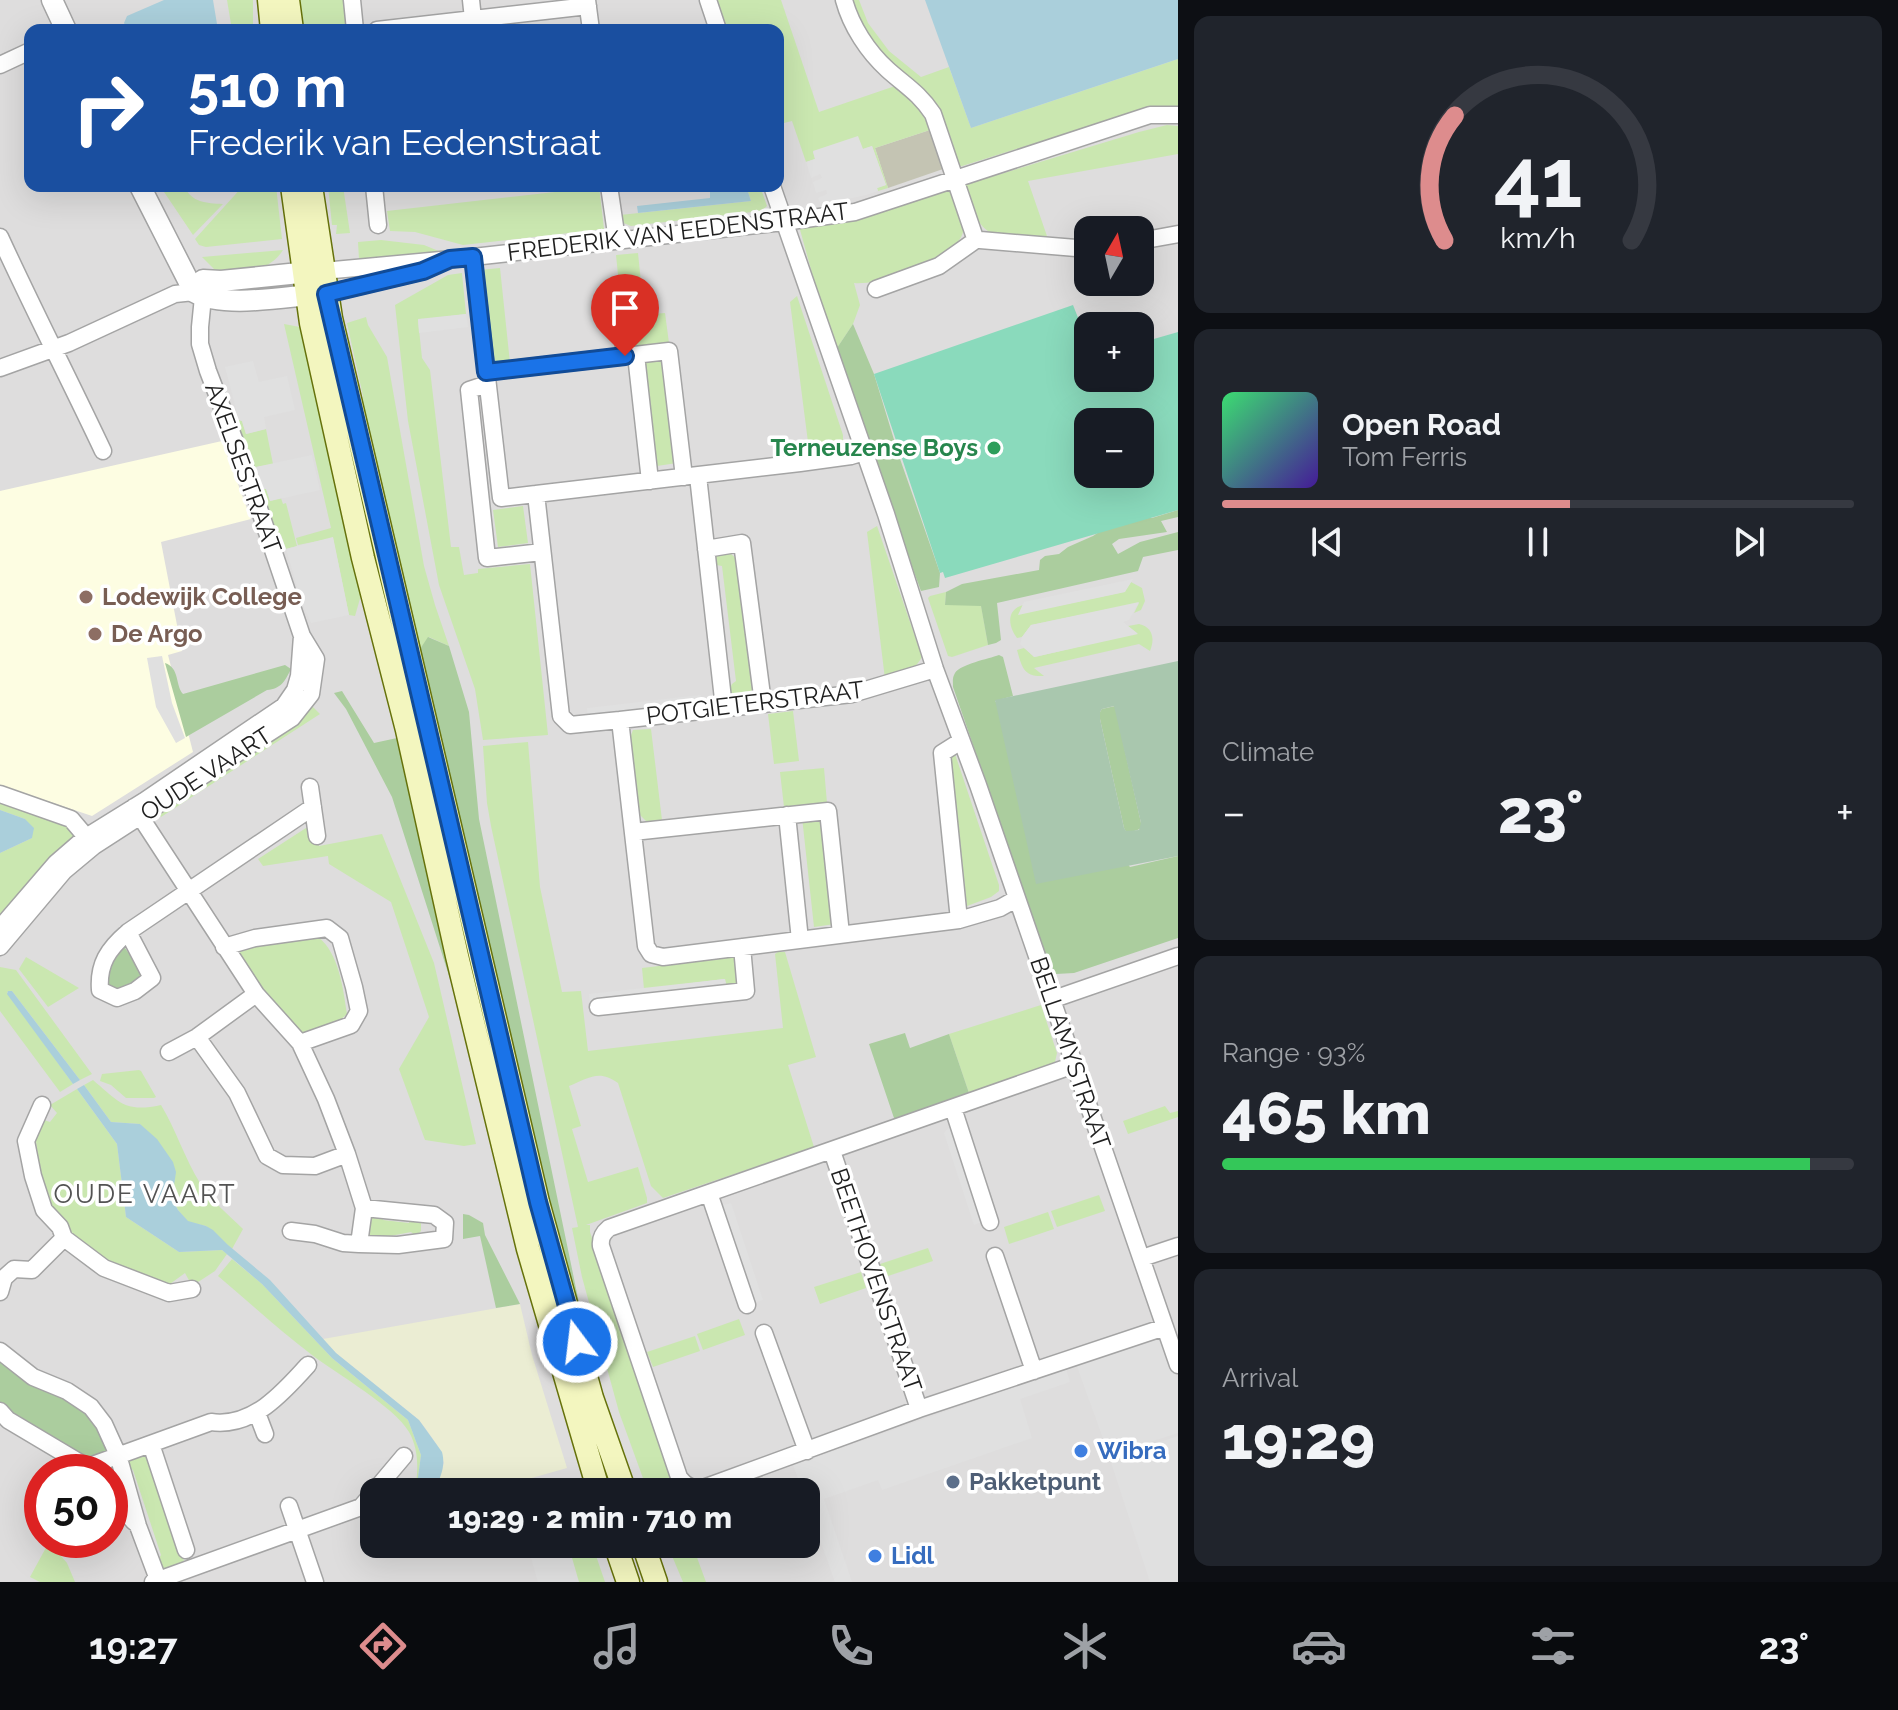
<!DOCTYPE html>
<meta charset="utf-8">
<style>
:root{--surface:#171b24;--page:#20242c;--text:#f1f3f6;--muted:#9ea1a6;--line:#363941;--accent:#dd8c8d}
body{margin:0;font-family:Raleway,sans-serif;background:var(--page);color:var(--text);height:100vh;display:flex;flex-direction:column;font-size:30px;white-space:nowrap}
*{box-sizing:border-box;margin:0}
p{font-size:26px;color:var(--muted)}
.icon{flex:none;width:44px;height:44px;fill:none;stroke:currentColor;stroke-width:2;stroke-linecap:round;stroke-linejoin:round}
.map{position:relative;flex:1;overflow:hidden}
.side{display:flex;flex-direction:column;gap:16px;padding:16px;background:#0d0f14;width:720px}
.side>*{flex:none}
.banner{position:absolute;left:24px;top:24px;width:760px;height:168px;border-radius:16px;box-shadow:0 8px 32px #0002;background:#1a4fa0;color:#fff;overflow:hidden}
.needle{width:52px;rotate:9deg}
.fabs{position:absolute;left:1074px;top:216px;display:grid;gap:16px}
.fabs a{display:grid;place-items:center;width:80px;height:80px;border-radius:16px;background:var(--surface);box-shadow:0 8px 32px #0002;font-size:40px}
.speed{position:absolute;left:24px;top:1454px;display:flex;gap:16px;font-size:40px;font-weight:700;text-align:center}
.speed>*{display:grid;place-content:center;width:104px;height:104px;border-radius:50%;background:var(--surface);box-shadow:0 8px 32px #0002;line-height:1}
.speed .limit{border:12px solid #d22;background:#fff;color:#111}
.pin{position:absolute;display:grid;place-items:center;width:68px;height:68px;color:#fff;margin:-82px -34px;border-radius:50% 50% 50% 0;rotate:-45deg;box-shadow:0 0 8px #0007}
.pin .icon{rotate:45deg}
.me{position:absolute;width:88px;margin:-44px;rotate:345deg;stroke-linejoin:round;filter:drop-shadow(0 0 6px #0008)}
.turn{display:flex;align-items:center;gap:28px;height:168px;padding:0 32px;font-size:36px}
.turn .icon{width:104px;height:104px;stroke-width:2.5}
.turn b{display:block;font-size:56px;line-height:68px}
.big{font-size:60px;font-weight:800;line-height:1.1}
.side .card{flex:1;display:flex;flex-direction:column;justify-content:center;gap:12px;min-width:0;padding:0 28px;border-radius:16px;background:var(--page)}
.side .dial{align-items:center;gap:0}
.dial svg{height:208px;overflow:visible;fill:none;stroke:var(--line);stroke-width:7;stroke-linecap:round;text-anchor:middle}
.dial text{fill:var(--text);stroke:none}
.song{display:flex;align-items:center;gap:24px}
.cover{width:96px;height:96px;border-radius:12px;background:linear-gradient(135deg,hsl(140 70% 55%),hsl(260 70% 35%))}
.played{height:8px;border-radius:4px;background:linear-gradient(90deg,var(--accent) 55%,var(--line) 55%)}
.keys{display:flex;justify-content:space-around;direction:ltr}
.heat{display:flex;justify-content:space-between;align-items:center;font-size:44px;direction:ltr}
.charge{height:12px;border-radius:6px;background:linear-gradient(90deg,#34c759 93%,var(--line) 0)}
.trip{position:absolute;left:360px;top:1478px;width:460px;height:80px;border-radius:16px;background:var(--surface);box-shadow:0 8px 32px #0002;font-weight:800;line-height:80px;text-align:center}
.dock{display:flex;height:128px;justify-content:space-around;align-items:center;background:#090b0e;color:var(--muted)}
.dock .icon{width:56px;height:56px}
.dock .current{color:var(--accent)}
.dock b{font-size:36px;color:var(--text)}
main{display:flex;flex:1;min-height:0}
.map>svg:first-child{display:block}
.residential{fill:#dedddd;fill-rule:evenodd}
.education{fill:#fdfde2}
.construction{fill:#c4c4b3}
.farmland{fill:#ebedd3}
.grass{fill:#cae7b0}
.forest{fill:#abcd9e}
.cemetery{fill:#a9c7ae;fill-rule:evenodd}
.pitch{fill:#8adabc;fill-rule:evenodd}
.parking{fill:#e0e0e0}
.water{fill:#aacfdb}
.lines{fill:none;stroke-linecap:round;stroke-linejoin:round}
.minor-casing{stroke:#a4a4a4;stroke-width:19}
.tertiary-casing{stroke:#a4a4a4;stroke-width:23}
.secondary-casing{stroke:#66720b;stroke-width:25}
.minor{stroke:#fff;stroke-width:16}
.tertiary{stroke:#fff;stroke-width:20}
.secondary{stroke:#f3f6bf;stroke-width:22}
.route-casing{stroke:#114b97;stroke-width:20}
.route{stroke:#1a73e8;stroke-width:14}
.leisure-dot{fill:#2e9e5b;stroke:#fff;stroke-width:3}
.education-dot{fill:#8d6e63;stroke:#fff;stroke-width:3}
.shop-dot{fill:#3f7fe0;stroke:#fff;stroke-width:3}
.service-dot{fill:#5c6f8a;stroke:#fff;stroke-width:3}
.labels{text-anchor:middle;stroke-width:7;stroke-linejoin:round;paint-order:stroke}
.street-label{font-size:24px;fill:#202020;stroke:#fff}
.leisure-label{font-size:24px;font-weight:bold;fill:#27864d;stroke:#fff;text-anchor:end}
.education-label{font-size:24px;font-weight:bold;fill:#785e54;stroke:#fff;text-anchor:start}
.shop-label{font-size:24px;font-weight:bold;fill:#366cbe;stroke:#fff;text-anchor:start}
.service-label{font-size:24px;font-weight:bold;fill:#4e5e75;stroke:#fff;text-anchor:start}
.neighbourhood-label{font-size:26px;letter-spacing:2px;fill:#535353;stroke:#fff}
</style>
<main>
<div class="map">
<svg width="1178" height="1582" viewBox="0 0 1178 1582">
<rect width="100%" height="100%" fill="#f0ede7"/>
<path class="residential" d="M0,0H1178V1582H0ZM30,30H778V186H30ZM1088,230H1140V282H1088ZM1088,326H1140V378H1088ZM1088,422H1140V474H1088ZM42,1472H110V1540H42ZM374,1492H806V1544H374Z"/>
<path class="education" d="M222,441L251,519L161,542L182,651L168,655L193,752L92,816L0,785V491Z"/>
<path class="construction" d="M933,129L946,168L888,188L875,148Z"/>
<path class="farmland" d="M520,1304L532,1355L567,1468L482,1492H434L444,1463L437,1445L425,1428L419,1420L336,1353L323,1339Z"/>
<path class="grass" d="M227,0H253V30H232Z
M296,0H343L347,30H299Z
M715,0H781L819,112L898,85L918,104L933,129L875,148L888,188L878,191L877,188L886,185L872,146L863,149L813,152L815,159L806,162L792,121L784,123L778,108V30H725Z
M852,0H859L868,23L889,51L921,77L949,67L971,128L1178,59V108L1129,114L959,167C954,149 950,129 939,114C933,104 922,95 913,86C885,57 866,39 852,0Z
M1167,125L1178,126V154L1028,181L1048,239L991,233C974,223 970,203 964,185L1139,132Z
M160,186H184C192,203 206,203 223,204L193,235Z
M243,186H276L282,239L206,247L199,245L195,239Z
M328,186H343L350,233L336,234L337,225H332Z
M582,186H599L604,229L463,245L415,232L390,231L387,211L582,189Z
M746,186H760L767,206L761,211L631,226L621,222L620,215L751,201Z
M951,189C955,201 965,219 963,232C957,259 880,286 854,283L860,305L853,324L837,348L815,284L799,226L852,219Z
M381,240L424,245L441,252L359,259L358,242Z
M283,250C269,272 246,271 222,277L202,257Z
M638,253L643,302L621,304L616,255Z
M500,268L510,363L499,364L491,358L480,270Z
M462,273L466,314L418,320L422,358L430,370L451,547H459L464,575L478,573V569L530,564L548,735L483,740L475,689L439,585L408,421L395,305L448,275Z
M797,296L843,435V441L839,447L809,450L790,302Z
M665,313L669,343L632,348L628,316Z
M366,317L368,325L387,357L424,566L435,605L449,646L429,637L418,652L360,406L363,396L347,323Z
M284,324L305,328L361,595L355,616L349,615L333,538L298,545L296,538L331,528Z
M645,359L662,360L665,363L677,463L657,466L655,463Z
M239,420L242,421L246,434L266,429L273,464L256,467L258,476L255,477L237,423Z
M266,488L270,501L281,498L283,504L286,503L297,546L286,549L281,535L275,537L261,490Z
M523,506L528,543L498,547L493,510Z
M877,526L922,657C913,673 902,674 885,679L867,532Z
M725,553L731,554L738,560L755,699L739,700L734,699L729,690L732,684L736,681L722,566L716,565L715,555Z
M1131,582L1142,588L1145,601L1141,610L1134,613L1139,603L1031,625L1022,637L1017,638C1008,626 1006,610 1023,605L1019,614L1124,592Z
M946,592L945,605H981L988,645L952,657L948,656L928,598L930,596Z
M1139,624C1153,627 1155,639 1150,651L1139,644L1034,668L1044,676C1024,677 1022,668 1017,650L1024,648L1035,657L1137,633L1128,626Z
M310,704L320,714L161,817L156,809Z
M793,711L799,761L774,764L768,714Z
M651,729L662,820L648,823L639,814L630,738L633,730Z
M528,742L540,887L562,992L581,991L588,1051L783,1028L775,954L778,952H785L816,1057L788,1065L814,1147L663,1198L651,1186L618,1083C599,1069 589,1078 569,1086L581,1126L572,1129L588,1182L638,1167L647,1198V1203L586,1225H590V1232L670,1472L675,1492H648L619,1412L582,1277L572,1228L578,1227L491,826L487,803L483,746Z
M955,754L999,885V891L991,897L967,906L951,762V757Z
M824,768L827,803L784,807L780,772Z
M0,798L75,829L76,839L0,917V853L32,838L25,819L0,810Z
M823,815L835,924L814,927L802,817Z
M306,828H309L311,841H318L319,846L382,834L434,963L476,1144L464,1146L425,1140L399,1069L429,1017L391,902L329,864L328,856L263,866L258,859Z
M318,937C339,953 343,988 347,1014C338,1024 316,1030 301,1033L260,986L240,956V951L243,949Z
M26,957L79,988L48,1007L19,969Z
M734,957L738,961V982L732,989H728L724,979L644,989L642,968Z
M0,967L16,970L92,1074L80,1080L12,991L7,992L73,1084L60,1092L0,1011Z
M1041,1005L1057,1053L1055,1062L1048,1068L970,1096L949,1034Z
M139,1070L141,1071L156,1097L154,1098H126L111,1085L100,1081L102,1074Z
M93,1080C119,1102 125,1113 161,1105C176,1130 185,1159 200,1183C211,1201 229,1215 243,1229L232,1249L206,1226L188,1222L178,1210L172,1199L175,1172L140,1124L111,1122L84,1085Z
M77,1089L117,1144L126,1217L179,1252L222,1250L227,1254L215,1271L192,1286L185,1273L170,1284L107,1265L66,1227L45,1203L35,1135L41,1119L50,1122L57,1113L50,1105Z
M1165,1106L1170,1113L1178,1111V1117L1128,1134L1123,1121Z
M1099,1195L1105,1211L1057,1227L1051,1211Z
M1048,1212L1054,1229L1009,1244L1004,1227Z
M373,1215H383V1220L409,1223L410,1218L421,1221V1231L416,1236L411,1232L380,1238L368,1237L371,1217Z
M928,1248L933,1261L885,1277L880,1264Z
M232,1259L262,1284L332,1358L408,1420L421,1455L416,1492H414C419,1474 419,1449 409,1432C395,1407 337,1374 312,1355C280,1331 249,1302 218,1276Z
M861,1272L866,1288L820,1304L814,1287Z
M739,1319L745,1335L703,1350L697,1334Z
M695,1336L700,1351L653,1367L647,1352Z
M147,1451L184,1561L165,1569L157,1562L161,1555L133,1470L125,1467V1461Z
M49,1542L67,1563L75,1582H40L30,1577Z
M567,1544H592L605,1582H577Z
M667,1544H692L706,1582H683Z"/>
<path class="forest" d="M853,324L874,374L899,456L940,573L939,587L921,591L889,505L837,348Z
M1178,510V517L1161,521L1167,532L1119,539L1112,544L1118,554L1140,542L1178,532V550L1143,557L1138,571L997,603L1001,640L996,643L988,645L981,606L945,605L946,592L962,584L1039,570L1040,560L1045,556L1059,554L1068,547L1093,536L1108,526L1138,518H1152Z
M428,637L449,646L469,712L479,819L590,1356L563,1267L418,652Z
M999,655L1003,657L1013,696L995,701L1130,867L1178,856V938L1074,973L1056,974L1050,968L953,687C953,682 952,678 955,673C961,664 988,659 999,655Z
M165,663C180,668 175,685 183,694L285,665L291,669C285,681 281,689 267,690L186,737Z
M342,691L374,743L397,738L465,1026L392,797L346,709L334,693Z
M1115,706L1141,823V828C1137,831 1130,832 1126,832L1124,828L1100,719V712L1102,709Z
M123,948H125C145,976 150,976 116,993L105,986L106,972Z
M905,1033L910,1048L949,1034L970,1096L895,1121L869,1044Z
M463,1214L469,1215L483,1223L485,1235L520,1304L496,1308L480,1236L463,1239Z
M0,1351L91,1407L138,1526L110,1493V1472H92L0,1411Z"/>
<path class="cemetery" d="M1178,661V856L1036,884L995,700ZM1114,706L1141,823L1139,830L1126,831L1124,828L1100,719V712L1102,709Z"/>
<path class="pitch" d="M1073,305L1088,343V378H1140V343L1178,332V510L945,578L943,572L940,573L874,374ZM1088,422H1140V474H1088Z"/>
<path class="parking" d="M858,136L863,149L872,146L886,185L877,188L878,191L866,195L831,203L829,200L820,203L818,198L827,194L826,190L816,193L813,182L822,178L820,174L811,178L806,162L815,159L813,151Z
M466,314L468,327L419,333L418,319Z
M253,361L259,382L287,376L295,410L264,417L266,429L246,434L242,421L239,420L225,367Z
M312,455L320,490L270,501L266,489H262L256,467Z
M333,537L349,615L311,623L302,603L286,549Z
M1133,579L1125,592L1018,615L1024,602Z
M1139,602L1129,620L1123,622L1138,634L1034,657L1020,644L1022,637L1031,625Z
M162,656L172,703L185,738L176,743L156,707L147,658Z
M701,695L702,706L588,719L587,708Z
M725,979L728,991L590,1007L589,994Z
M951,1125L984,1221L974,1225L944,1133Z
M731,1203L763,1300L753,1303L721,1206Z
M1161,1331L1178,1382V1433L1109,1455L1075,1361Z
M1066,1369L1070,1382L1020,1399L1032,1438L882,1490L878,1480L824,1499L852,1582H835L806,1500V1492H803L793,1465Z
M1178,1436V1582H1150L1110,1459Z
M527,1544H568L579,1582H538Z"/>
<path class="water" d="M164,0H213L218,30H128L124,23L127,16Z
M925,0H1178V59L971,128Z
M710,186H746L751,201L638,213L637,206L710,198Z
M0,810L25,819L34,828L32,838L0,853Z
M8,991H12L80,1080L73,1084L7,994Z
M84,1085L111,1122L140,1124L157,1139L173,1162L176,1172L172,1199L178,1210L188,1221L206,1226L213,1230L228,1245L270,1280L336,1353L419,1420L442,1452C446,1467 440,1478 434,1492H416L421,1455L408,1420L332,1358L262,1284L222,1250L179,1252L126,1217L117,1144L77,1089Z"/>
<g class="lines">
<defs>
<path id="minor" d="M352,0L355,30
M471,0L473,19
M587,0L591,30
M708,0L718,30
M844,0C851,26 868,52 888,70C906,86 919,93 933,114L974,235
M377,30L588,6
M0,65L30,51
M374,186L378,225
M609,186L617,240
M772,186L886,514L935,669L978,785L1178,1365
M0,237C33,309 69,379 103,451
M980,240L1076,248L1088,247
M1140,241L1178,234
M473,257L501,498L536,494L561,716L570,725L620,720L646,946L651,954L663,957L959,920L1000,908L1016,899
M323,271L473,257L784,222L855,212L1150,115H1178
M876,289L939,266L973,242
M326,294L423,271L434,266
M620,314L625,356
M636,355L650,481
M0,368L69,343L175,294L194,292
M486,372L669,351L684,477
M487,384L469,390L487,558L542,552
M698,476L724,708
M536,494L800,463L851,456L864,452
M706,549L742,543L763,703
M620,720L852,694L935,669
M310,787L317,836
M0,794L71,819L93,845
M134,807L256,994L300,1043L326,1099L347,1154L364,1208L359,1244
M787,815L800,940
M633,832L828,811L841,934
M959,920L942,753L961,741
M0,928L56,863L86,837L144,801L284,706L295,690L299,676L302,636
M128,932L152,978L135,991L117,998L100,990C98,964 108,949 128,932L313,807
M0,947L64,871L94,846L292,718L311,694L316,659L302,636L246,470L208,371L200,344V327L203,297
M224,947L255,938L327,928L340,938L354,987L359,1011L351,1025L300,1043
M1051,1000L1178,956
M598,1007L746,991L742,947
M197,1037L237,1093L267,1156L283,1165L315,1166L347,1154
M169,1052L197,1037L256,994
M1074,1065L609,1228C603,1233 600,1238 601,1246L679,1477C686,1487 694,1490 706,1487L919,1409L1165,1327
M42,1105L26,1141L33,1176L44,1210L60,1227L64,1238L104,1268L169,1293L192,1289
M953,1108L990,1222
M832,1151L919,1409
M709,1193L747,1305
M291,1231L315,1234L343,1243L359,1244L398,1245L444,1239L445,1223L434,1215L364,1208
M995,1256L1034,1371
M1142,1258L1178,1246
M0,1292L4,1278L14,1269L32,1270L64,1238
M764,1333L807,1451
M0,1351L33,1377L67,1391L91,1407L104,1424L118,1455L138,1526L159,1582
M0,1411L8,1420L87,1467L92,1472
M257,1413L265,1434
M151,1444L186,1550
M87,1467L211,1422C252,1428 283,1393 308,1365
M110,1493L134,1522
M289,1506L315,1582
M153,1582L361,1507L404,1456"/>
<path id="tertiary" d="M52,0L66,30
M140,186L194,292C224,309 287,296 322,294
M203,280L221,281L319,271"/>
<path id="secondary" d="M269,0L272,30
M288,0L292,30
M292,186L311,323L363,558L407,730L457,956L528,1249L599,1492
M311,186L331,318L538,1202L592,1398L625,1492
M615,1544L628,1582
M643,1544L656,1582"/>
</defs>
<use href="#minor" class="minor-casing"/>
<use href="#tertiary" class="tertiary-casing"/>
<use href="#secondary" class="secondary-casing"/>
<use href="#minor" class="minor"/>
<use href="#tertiary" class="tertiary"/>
<use href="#secondary" class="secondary"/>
</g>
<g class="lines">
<defs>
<path id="route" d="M577,1342L538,1202L326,294L423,271L450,259L473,257L486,372L625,356"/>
</defs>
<use href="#route" class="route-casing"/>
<use href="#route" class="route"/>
</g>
<circle class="leisure-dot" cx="994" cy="448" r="8"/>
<g class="education-dot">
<circle cx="86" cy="597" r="8"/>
<circle cx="95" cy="634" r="8"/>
</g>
<g class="shop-dot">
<circle cx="1081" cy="1451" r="8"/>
<circle cx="875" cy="1556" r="8"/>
</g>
<circle class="service-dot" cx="953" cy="1482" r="8"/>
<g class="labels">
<g class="street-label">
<text transform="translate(678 232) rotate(-7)" y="8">FREDERIK VAN EEDENSTRAAT</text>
<text transform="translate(243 468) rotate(70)" y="8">AXELSESTRAAT</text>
<text transform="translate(755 703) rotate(-7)" y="8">POTGIETERSTRAAT</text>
<text transform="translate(206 774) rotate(-33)" y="8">OUDE VAART</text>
<text transform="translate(1070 1053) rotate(71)" y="8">BELLAMYSTRAAT</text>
<text transform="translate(876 1280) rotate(71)" y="8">BEETHOVENSTRAAT</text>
</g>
<g class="leisure-label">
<text x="978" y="456">Terneuzense Boys</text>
</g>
<g class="education-label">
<text x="102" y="605">Lodewijk College</text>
<text x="111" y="642">De Argo</text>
</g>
<g class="shop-label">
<text x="1097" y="1459">Wibra</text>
<text x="891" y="1564">Lidl</text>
</g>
<g class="service-label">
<text x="969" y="1490">Pakketpunt</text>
</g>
<g class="neighbourhood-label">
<text x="145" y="1203">OUDE VAART</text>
</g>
</g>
</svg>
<div class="fabs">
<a><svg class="needle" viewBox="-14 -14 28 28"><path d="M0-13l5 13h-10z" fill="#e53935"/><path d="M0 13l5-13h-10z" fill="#9ea1a6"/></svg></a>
<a>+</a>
<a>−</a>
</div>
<div class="speed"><div class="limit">50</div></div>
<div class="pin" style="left:625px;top:356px;background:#d93025"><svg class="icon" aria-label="arrive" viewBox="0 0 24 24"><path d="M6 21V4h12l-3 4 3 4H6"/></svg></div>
<svg class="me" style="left:577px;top:1342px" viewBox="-20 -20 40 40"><circle r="17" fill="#1a73e8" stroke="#fff" stroke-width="3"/><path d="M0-11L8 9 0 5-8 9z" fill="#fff"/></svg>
<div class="trip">19:29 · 2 min · 710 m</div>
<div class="banner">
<div class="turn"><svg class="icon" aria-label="right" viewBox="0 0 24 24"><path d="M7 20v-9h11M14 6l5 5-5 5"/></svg><div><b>510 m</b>Frederik van Eedenstraat</div></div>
</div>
</div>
<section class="side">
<div class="card dial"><svg viewBox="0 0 100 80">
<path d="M14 69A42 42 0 1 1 86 69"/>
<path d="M14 69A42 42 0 0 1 18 21" stroke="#dd8c8d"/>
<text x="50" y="56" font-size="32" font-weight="700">41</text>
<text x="50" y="72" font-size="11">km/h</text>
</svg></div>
<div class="card">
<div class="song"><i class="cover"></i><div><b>Open Road</b><p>Tom Ferris</p></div></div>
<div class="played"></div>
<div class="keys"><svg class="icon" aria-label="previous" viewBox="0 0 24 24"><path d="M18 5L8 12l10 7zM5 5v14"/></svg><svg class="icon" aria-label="pause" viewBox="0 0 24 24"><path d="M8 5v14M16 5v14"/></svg><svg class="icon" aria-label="next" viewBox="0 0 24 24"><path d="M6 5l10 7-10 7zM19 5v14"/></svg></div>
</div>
<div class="card"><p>Climate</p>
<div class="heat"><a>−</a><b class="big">23°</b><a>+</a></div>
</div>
<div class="card"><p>Range · 93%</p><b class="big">465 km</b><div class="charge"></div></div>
<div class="card"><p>Arrival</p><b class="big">19:29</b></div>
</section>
</main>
<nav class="dock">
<b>19:27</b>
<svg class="icon current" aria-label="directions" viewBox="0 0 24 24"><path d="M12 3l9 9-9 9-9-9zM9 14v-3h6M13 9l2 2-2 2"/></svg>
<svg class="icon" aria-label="music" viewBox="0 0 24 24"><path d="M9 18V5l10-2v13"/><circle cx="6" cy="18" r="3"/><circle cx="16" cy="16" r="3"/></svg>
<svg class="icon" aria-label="phone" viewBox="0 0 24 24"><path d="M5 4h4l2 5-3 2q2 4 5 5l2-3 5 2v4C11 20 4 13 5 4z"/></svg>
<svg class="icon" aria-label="climate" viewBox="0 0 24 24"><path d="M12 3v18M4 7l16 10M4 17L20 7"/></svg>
<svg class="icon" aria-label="car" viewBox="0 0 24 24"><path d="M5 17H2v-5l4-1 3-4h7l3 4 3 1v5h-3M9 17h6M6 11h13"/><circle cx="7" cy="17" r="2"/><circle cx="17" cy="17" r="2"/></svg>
<svg class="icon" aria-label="filters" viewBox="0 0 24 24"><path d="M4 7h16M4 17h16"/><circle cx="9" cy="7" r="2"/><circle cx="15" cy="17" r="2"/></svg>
<b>23°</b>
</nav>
